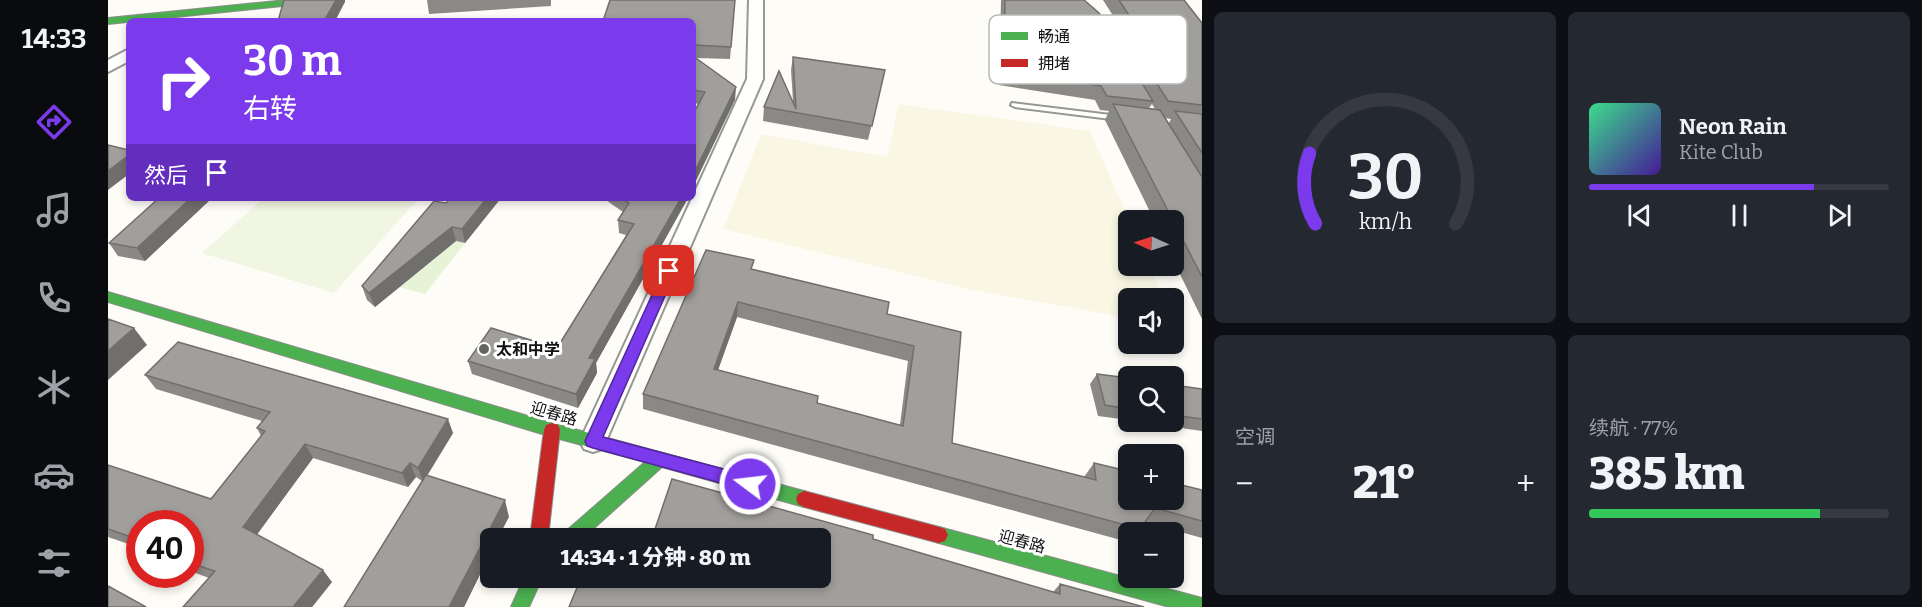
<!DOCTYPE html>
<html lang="zh">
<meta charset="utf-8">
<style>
:root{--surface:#171b24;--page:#242831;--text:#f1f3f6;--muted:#9ea1a6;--line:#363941;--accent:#7c3aed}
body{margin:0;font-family:Bitter,"Noto Sans SC",serif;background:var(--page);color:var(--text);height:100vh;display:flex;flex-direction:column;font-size:22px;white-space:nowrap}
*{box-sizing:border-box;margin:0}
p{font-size:20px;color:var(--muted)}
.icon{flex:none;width:33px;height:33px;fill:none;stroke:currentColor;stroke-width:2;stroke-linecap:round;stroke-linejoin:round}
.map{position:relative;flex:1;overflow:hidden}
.details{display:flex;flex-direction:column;gap:12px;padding:12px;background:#0d0f14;width:720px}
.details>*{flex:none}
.guide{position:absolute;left:18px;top:18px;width:570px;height:183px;border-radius:9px;box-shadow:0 3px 9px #0003;background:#7c3aed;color:#fff;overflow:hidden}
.needle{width:39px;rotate:273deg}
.tools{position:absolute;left:1010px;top:210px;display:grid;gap:12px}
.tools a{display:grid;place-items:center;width:66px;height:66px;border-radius:9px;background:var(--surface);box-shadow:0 3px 9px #0003;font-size:30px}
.speed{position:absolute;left:18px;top:510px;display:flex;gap:12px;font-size:30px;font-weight:700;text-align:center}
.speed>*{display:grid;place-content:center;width:78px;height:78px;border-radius:50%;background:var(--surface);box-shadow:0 3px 9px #0003;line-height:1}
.speed .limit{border:9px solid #d22;background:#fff;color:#111}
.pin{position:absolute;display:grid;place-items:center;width:51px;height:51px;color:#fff;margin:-26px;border-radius:12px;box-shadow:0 3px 9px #0006}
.me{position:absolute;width:66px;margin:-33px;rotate:285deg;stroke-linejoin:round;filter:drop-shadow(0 0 4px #0008)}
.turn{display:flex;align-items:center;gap:21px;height:126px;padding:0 18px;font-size:27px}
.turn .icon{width:78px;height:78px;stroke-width:2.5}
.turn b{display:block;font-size:42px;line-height:51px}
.then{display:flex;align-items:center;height:57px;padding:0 18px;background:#0003;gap:12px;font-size:22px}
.big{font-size:45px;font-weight:800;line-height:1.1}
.details .widget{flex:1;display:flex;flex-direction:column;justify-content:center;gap:9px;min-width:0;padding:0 21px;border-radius:9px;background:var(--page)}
.details .dial{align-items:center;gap:0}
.dial svg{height:156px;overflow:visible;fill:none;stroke:var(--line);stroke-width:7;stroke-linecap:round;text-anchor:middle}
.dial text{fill:var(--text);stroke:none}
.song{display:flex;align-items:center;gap:18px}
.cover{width:72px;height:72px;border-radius:9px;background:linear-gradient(135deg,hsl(150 70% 55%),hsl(260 70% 35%))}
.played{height:6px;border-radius:3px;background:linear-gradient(90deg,var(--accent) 75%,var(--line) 75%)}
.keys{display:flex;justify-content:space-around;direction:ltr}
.heat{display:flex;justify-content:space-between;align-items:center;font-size:33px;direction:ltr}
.charge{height:9px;border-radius:4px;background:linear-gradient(90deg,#34c759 77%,var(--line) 0)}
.details .tiles{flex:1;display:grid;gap:12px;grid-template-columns:repeat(2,1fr)}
.trip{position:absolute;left:372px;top:528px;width:351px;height:60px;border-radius:9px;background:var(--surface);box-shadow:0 3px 9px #0003;font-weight:800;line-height:60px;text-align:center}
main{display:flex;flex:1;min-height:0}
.dock{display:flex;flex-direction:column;width:108px;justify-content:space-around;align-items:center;background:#090b0e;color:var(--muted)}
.dock .icon{width:42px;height:42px}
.dock .current{color:var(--accent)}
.dock b{font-size:27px;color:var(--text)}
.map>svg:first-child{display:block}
.farmland{fill:#f9f7e4}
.green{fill:#e7f3d7}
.pitch{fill:#f0f6e1}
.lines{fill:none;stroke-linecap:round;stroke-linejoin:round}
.lane-casing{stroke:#979795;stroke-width:4}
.street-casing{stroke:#979795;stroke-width:4}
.fast-casing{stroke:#8e8d8b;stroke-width:2}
.jam-casing{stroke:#8e8d8b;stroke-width:2}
.lane{fill:#fffffe;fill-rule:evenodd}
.street{fill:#fffffe;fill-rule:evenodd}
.fast{fill:#4caf50;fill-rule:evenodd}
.jam{fill:#c62828;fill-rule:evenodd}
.wall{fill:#8a8986;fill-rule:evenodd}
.shaded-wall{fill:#716f6d}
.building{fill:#a19f9c;stroke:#716f6d;stroke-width:1.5;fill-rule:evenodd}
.route{fill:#7c3aed;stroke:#51269a;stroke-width:1.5}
.poi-dot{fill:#646362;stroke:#fff;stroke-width:2}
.labels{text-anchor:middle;stroke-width:6;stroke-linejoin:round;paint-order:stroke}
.poi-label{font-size:16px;font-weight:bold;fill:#111;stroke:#fff;text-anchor:start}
.street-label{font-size:16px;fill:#111;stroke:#fff}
.key{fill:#fff;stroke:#b8b8b8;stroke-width:1.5}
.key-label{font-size:16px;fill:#111}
</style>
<main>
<nav class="dock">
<b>14:33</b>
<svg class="icon current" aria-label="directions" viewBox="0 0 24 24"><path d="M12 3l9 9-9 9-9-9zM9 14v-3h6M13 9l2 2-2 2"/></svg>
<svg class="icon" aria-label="music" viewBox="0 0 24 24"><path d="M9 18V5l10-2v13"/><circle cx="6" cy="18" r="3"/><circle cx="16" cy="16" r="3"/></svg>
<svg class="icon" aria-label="phone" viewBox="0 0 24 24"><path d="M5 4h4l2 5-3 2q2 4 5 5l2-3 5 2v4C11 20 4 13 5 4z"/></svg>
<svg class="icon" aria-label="climate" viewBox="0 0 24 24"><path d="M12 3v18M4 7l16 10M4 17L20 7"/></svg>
<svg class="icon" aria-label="car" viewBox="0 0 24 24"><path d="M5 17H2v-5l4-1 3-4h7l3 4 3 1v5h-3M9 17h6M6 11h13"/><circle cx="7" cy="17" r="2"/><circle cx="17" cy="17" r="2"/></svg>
<svg class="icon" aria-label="filters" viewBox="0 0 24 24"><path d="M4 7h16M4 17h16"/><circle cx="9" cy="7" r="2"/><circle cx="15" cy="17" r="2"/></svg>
</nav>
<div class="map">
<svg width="1094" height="607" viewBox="0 0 1094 607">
<rect width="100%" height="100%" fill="#fdfcf7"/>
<path class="farmland" d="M791,104L982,131L1021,220L1020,266H1041L1056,298H1020V318L865,290L615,229L653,134L779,157Z"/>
<path class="green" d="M348,241L357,243L317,294L291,287Z"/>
<path class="pitch" d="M156,198H311L226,293L94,253Z"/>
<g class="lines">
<defs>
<path id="lane" d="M904,103L1011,116L1015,118L1011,120L907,107L903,105Z"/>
<path id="street" d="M641,0H655V79L498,441L494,449L485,452L476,449L472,441L639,79Z
M21,49V61L0,72V60Z"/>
<path id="fast" d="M179,0H207L203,3L0,24V18Z
M0,292L444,423L696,491L702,494L704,499L702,504L696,507L554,467L475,538H454L457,532L537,462L444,437L0,302Z
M831,527L1094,598V607H1061L831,543L825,541L822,535L825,529Z
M416,578H434L421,607H403Z"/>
<path id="jam" d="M444,423L450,425L452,430L440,538H422L436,430L438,425Z
M696,491L831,527L837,529L840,535L837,541L831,543L696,507L690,504L688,499L690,494Z"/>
</defs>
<use href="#lane" class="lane-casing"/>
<use href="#street" class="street-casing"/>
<use href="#fast" class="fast-casing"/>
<use href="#jam" class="jam-casing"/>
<use href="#lane" class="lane"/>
<use href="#street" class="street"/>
<use href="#fast" class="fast"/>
<use href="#jam" class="jam"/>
</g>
<path class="wall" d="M319,0H443V6L321,14Z
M627,0L622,59L587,58L627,100L591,104L585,103V21Z
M893,0H976L1012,48L1018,36L995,0H1076L1094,23V319L1065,260V220H1046L997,120L1001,111L992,110L987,100L891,85ZM1044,104L1047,109L1041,108ZM1057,118L1063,119L1061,123Z
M685,57L777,70L760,140L655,121L656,107L685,101L683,70Z
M51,198H104L37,261L10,256L1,243Z
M343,198H393L357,243L348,241L267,307L259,300L254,286Z
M495,198H580L488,363L489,373L470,408L364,374L360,361L449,348L518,235L511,233L510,220L515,212Z
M645,269L779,314L853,332L844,443L976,477L986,463L1094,490V538L1037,522L1029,532H1020V542L535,409V394ZM629,317L800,361L792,425L709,403L610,370Z
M989,374L1020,378V420L990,416L982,384Z
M37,375L345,433L319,476L401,517L382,538V554L356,607H236L314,481L308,477L300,487L205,458L149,534L224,582L204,607H75L101,578L82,571V524H32V548L0,537V465L103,499L153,436L149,428L154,421L48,389Z
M1065,385L1094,389V431L1030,422H1065Z
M765,539L945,592L952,584L1036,607H461Z"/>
<path class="shaded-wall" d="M228,0H237V2L227,21H216Z
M628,87L627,100L585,187V175Z
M21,155V174L0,190V171Z
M83,198H104L37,261L29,248Z
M379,198H393L357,243L354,229Z
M573,198H580L488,363L489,373L470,408L468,394L481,358Z
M344,227L348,241L267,307L261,293Z
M630,302L629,317L605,384L606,369Z
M26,328L39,345L0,380V351Z
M340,419L345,433L315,482L310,468Z
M197,444L205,458L145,540L135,527Z
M302,463L308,477L300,487L294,473Z
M397,500L401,517L390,538H382V554L356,607H341Z
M215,570L224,582L204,607H185Z"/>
<path class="building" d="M176,0H228L216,21H170Z
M502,0H627L623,47L585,45V21H495Z
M897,0H976L991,13L1045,101L999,96L993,86L896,71Z
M1011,0H1076L1094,23V105L1060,101L1018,35L1050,63L1051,61Z
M585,56L628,87L585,175V114L597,92L585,90Z
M685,57L777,70L764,126L656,107L671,71L688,109Z
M1005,104L1052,110L1094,177V277Z
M1067,111L1094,114V153Z
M0,145L21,150V155L0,171Z
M51,198H83L29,248L1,243Z
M343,198H379L354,229L344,227L261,293L254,286L326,201L338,203Z
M513,198H573L481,358L487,359L468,394L360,361L383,328L449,348L526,224L510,220L521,203Z
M598,250L646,260L643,269L781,302L779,314L853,332L844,443L988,480L986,463L1020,471V500H1065V483L1094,490V521L1047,508L1032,529L535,394ZM630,302L806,346L795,426L709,403L710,396L606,369Z
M0,319L26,328L0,351Z
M70,342L340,419L310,468L302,463L294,473L197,444L135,527L215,570L185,607H75L107,571L82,563V524H32V540L0,529V465L103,499L157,431L149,428L162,412L37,375Z
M989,374L1020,378V409L997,405Z
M1065,385L1094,389V419L1065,415Z
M318,475L397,500L341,607H236Z
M564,479L765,535V539L952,594V584L1036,607H461L473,578H712V538H544Z
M0,586L38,607H0Z"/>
<path class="route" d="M561,266L568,271L495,437L642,476L648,479L650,484L648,489L642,491L485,448L479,446L477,441L555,271Z"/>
<circle class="poi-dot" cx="376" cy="349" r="6"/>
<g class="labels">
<g class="poi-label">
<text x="388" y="355">太和中学</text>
</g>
<g class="street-label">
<text transform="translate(446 413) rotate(16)" y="6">迎春路</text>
<text transform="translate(914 541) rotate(15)" y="6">迎春路</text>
</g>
</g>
<rect x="881" y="15" width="198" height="69" rx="9" class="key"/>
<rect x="893" y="32" width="27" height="8" fill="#4caf50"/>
<rect x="893" y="59" width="27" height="8" fill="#c62828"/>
<g class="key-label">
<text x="930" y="42">畅通</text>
<text x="930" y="69">拥堵</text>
</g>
</svg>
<div class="tools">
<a><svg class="needle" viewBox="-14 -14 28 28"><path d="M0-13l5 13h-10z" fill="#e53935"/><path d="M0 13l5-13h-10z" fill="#9ea1a6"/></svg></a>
<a><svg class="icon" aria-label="sound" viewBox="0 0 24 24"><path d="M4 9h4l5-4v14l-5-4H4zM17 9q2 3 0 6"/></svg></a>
<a><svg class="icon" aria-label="search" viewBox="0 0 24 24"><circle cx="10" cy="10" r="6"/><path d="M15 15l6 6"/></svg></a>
<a>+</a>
<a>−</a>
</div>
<div class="speed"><div class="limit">40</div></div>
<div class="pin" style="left:561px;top:271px;background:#d93025"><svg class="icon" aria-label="arrive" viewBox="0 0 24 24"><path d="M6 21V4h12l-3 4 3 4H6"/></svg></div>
<svg class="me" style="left:642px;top:484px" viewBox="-20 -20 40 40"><circle r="17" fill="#7c3aed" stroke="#fff" stroke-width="3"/><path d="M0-11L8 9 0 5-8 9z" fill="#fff"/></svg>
<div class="trip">14:34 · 1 分钟 · 80 m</div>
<div class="guide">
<div class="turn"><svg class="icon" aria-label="right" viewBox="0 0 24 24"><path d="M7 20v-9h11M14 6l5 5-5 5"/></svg><div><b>30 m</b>右转</div></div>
<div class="then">然后<svg class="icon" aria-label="arrive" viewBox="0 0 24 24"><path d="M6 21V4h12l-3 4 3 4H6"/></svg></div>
</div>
</div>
<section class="details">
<div class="tiles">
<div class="widget dial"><svg viewBox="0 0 100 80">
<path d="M14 69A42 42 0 1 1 86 69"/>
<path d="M14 69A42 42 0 0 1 11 33" stroke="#7c3aed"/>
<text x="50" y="56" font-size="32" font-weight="700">30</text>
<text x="50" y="72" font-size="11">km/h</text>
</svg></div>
<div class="widget">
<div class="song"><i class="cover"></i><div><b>Neon Rain</b><p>Kite Club</p></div></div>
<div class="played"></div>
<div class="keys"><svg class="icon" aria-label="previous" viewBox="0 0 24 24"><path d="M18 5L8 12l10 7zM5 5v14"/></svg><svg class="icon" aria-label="pause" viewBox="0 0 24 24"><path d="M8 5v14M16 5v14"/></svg><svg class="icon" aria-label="next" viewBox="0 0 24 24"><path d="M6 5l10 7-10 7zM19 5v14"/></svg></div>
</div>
<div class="widget"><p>空调</p>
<div class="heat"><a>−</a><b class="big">21°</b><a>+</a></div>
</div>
<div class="widget"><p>续航 · 77%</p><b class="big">385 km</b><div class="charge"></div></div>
</div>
</section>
</main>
